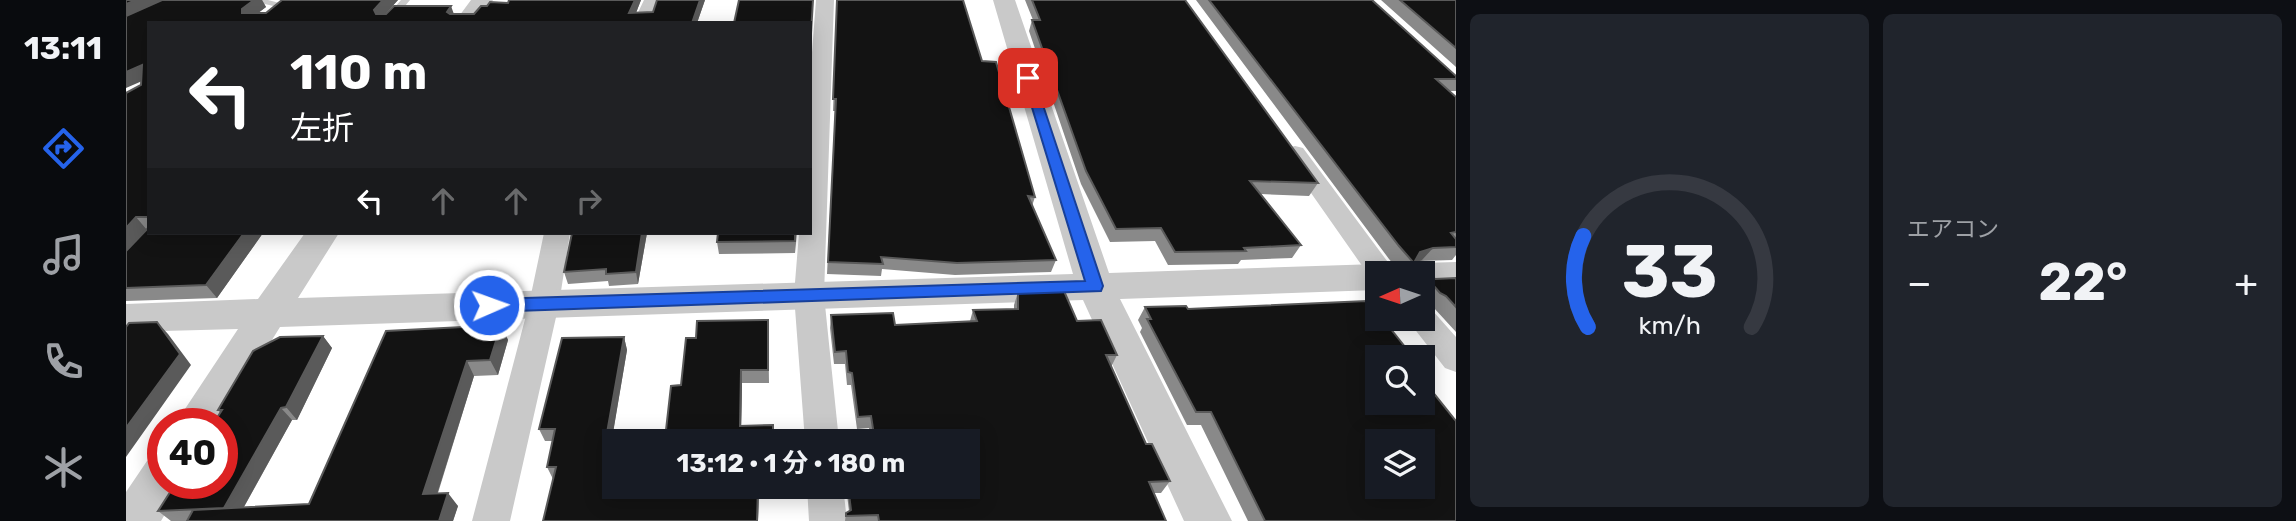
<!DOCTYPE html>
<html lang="ja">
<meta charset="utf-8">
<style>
:root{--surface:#171b24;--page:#20242c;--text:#f1f3f6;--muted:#9ea1a6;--line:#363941;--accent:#2563eb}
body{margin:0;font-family:Rubik,"Noto Sans JP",sans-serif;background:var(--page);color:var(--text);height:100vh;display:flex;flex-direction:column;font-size:26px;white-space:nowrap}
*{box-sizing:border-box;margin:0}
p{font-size:23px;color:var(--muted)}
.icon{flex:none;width:38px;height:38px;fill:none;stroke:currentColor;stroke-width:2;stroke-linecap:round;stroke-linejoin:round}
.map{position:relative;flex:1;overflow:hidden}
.panel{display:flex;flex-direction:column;gap:14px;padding:14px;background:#0d0f14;width:840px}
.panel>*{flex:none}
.guide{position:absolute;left:21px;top:21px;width:665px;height:214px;border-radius:0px;box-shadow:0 4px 18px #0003;background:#202124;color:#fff;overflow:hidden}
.needle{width:46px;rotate:267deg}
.fabs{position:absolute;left:1239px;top:261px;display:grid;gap:14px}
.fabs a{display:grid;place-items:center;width:70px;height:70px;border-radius:0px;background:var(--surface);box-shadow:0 4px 18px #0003;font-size:35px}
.speed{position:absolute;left:21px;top:408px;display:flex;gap:14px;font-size:35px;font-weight:700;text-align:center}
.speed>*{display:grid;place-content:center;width:91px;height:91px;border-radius:50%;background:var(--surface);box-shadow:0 4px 18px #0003;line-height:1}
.speed .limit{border:10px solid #d22;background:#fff;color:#111}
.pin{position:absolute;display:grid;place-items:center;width:60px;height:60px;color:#fff;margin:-30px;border-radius:14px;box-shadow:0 4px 10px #0006}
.me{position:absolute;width:77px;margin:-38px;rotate:88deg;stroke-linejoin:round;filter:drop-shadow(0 0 5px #0008)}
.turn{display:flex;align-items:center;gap:24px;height:147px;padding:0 28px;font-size:32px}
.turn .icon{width:91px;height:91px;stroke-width:2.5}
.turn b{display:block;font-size:49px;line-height:60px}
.lanes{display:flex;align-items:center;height:66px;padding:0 28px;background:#0003;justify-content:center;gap:35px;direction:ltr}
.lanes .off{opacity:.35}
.big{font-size:52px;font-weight:700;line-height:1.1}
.panel .card{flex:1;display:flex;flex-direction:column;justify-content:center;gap:10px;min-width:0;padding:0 24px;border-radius:10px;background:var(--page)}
.panel .dial{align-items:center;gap:0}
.dial svg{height:182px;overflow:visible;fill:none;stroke:var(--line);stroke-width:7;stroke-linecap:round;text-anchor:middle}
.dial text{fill:var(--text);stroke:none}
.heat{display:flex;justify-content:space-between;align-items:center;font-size:38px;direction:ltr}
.panel .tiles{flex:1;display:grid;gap:14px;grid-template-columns:repeat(2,1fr)}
.trip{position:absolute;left:476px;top:429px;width:378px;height:70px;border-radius:0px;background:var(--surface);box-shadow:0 4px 18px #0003;font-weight:700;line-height:70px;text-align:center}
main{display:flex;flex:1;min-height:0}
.tabs{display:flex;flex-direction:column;width:126px;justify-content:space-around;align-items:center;background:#090b0e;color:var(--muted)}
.tabs .icon{width:49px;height:49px}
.tabs .selected{color:var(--accent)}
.tabs b{font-size:32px;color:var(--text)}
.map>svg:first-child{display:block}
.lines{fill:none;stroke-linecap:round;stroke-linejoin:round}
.service{fill:#c9c9c9;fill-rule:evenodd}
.minor{fill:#c9c9c9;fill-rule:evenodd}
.tertiary{fill:#c9c9c9;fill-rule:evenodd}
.wall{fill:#898989}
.shaded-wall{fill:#5a5a5a}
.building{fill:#131313;stroke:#5a5a5a;stroke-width:2;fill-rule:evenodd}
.route{fill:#2563eb;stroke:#184099;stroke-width:2}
</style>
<main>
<nav class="tabs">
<b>13:11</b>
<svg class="icon selected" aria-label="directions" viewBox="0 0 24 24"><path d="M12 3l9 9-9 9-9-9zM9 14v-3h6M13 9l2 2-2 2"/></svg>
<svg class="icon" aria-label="music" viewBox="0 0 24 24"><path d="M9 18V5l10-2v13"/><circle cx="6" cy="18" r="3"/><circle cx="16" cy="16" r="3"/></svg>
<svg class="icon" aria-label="phone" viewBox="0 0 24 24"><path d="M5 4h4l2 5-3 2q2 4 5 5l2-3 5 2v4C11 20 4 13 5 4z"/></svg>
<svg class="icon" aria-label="climate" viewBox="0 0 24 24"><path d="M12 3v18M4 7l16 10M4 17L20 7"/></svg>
</nav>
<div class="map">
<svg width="1330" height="521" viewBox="0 0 1330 521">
<rect width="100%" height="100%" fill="#fff"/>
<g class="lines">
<path class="service" d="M122,0H142L161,5L156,8Z
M275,0H284L265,23H255Z"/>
<path class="minor" d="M518,0H536L526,23H507Z
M690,0H708L698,295L713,441H679L668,295L673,233H684V79Z
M1169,146L1177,148L1270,273H1251V282L1246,280L1157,153L1161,148Z
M418,233H444L433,304L384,521H346L403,304Z
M1297,307L1306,310L1330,337V372L1319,368L1280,318H1297Z
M681,486H717L721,521H683Z"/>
<path class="tertiary" d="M345,0H367L352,23H328Z
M867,0H889L983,273L1251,264L1264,268L1267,273H1251V290L994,299L1106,521H1058L957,300L154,327L94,424H49L112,329L0,332V304L132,299L179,233H213L172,298L947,274Z
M1330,262V288L1297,289V273H1281L1284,267L1297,263Z
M37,455V483H57L35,521H0V492L21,461Z"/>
</g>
<path class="wall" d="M0,0H136L140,7L132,13H140L156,0H272L259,14H348L361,6L382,3L383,0H515L510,13L527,12L579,0L571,23H23V233H137L91,298L0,301V93L15,85L16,81Z
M711,0L856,61L909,197L906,206L930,260L925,272L829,275L756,269L755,276L701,274L709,111H707Z
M899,0H1059L1192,183L1183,196L1135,194L1175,245L1166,258L1115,260L1112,264L1042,265L1029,241L984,242L955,184L903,31L906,20H907Z
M1070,0H1246L1330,76V91H1323L1330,97V255L1326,260L1293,261L1309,279L1330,278V332L1308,308L1302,306L1297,299V273H1275L1263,259Z
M1255,0H1330V67Z
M521,233L512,284L483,286L482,281L442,284L438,272Z
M671,233L669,253L593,254L591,242Z
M892,292L951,321L991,355L985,367L1020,444L1044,481L1035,493H1028L1040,521H719L720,513L723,511L720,486H842V441H745L743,428L731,429L725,385H721L719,364H708L704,328L705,315L769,325L844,321L847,310L888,309V305Z
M1019,307L1062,309L1297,368L1306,380L1301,385L1330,521H1122L1075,425H1061L1014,332L1016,328L1012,320Z
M642,320L643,383H616L615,426L488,486H633L632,521L427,479L421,467L427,441H419L413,429L498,337L501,350L487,432L540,430L555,385L570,338Z
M375,325L382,340L372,375L348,376L312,493L332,506L327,521H45L32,511L94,413L92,410L197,336L206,348L171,420H166L118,507L183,504Z"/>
<path class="shaded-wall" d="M10,0H44L0,19V4Z
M128,0H136L140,7L122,21L116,13V9Z
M257,0H272L253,21L248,10Z
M509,0H515L506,23L503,13Z
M574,0H579L571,23H566Z
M325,6L329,17L321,12Z
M16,65L23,78L0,88V72Z
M10,217L21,230L0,253V228Z
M118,233H137L91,298L80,285Z
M516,233H521L512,284L510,272Z
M1307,248L1296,260L1288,263L1294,252Z
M31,322L42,334L65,365L0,457V428Z
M375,325L382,340L372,375L364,360Z
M197,336L206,348L171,420L160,407Z
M498,337L501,350L485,445L481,433Z
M341,361L348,376L307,507L297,494Z
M615,370L616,383L615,438L614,426Z
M155,408L166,420L110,521L97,510Z
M632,486H633L632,521H631Z
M322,493L332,506L327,521H313Z"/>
<path class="building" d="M0,0H10L0,4Z
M36,0H128L116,9V13H140L156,0H257L248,10L250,14H260L268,6H325L321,12L324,14H348L355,6H361L364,2L382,3L383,0H509L503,13L527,12L531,0H574L566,23H23V217H10L0,228V93L15,85L16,65L0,72V16Z
M613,0H687L684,50V23H608Z
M711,0H837L856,61L870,62L909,197L902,196L930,260L831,263L755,257L757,264L702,262L710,99H707Z
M906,0H1059L1192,183L1124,181L1175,245L1118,248L1120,251L1049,252L1035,228L990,229L960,171L906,20H914Z
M1083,0H1246L1330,76V79H1310L1330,97V232L1325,233L1330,239V247L1307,248L1294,252L1289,261L1306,263V276L1309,279L1330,278V307L1320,296L1314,293L1273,246Z
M1274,0H1330V48Z
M23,227V233H118L80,285L0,288V251Z
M446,233H516L510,272L480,274V269L438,272Z
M592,233H669V241L591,242Z
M938,291L951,321L975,320L991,355H980L1020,444H1026L1044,481L1023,482L1040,521H753L752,515L720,516V513L725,510L722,486H842V441H749L745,416L732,417L726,373L722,372L720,351L709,352L705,315L767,313L769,325L851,321L847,310L892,309V292Z
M1241,301L1251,313V318H1256L1287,357H1251V402H1297V368L1306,380H1297L1330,421V521H1139L1085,412H1070L1021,319H1025L1019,307L1060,306L1062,309ZM1251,441H1297V486H1251Z
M642,320V370H615L614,426L647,425V441H488V486H632L631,521H417L430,467H421L429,429H413L436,338L498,337L481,433L540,430L545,386L555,385L560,338H570L571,321Z
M31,322L54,354L0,428V327L3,323Z
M375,325L364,360L341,361L297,494L322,493L313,521H61L67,510L183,504L260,331Z
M197,336L160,407L155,408L98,508L32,511L50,483H96V424H87L96,410H92L127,351L154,337Z"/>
<path class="route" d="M898,76L908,78L977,286L975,291L363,312L357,310L354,305L357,301L363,299L959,281L897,78Z"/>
</svg>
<div class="fabs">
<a><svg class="needle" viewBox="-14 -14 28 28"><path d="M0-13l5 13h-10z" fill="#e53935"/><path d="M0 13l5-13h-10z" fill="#9ea1a6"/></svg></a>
<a><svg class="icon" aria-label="search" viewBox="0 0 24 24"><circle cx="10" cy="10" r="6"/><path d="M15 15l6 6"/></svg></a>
<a><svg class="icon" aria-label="layers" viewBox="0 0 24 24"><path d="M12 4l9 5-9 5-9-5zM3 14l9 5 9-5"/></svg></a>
</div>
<div class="speed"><div class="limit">40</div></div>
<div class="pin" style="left:902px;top:78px;background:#d93025"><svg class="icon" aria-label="arrive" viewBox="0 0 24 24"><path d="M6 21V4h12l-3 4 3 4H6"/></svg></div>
<svg class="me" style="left:363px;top:305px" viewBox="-20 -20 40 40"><circle r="17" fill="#2563eb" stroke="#fff" stroke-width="3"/><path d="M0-11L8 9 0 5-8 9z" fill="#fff"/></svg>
<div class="trip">13:12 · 1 分 · 180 m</div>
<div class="guide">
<div class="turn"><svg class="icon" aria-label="left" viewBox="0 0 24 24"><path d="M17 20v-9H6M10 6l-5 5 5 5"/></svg><div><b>110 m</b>左折</div></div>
<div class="lanes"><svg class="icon" aria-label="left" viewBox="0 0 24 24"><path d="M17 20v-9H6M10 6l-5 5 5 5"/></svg><svg class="icon off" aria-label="ahead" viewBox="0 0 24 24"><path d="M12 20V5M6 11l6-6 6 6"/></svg><svg class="icon off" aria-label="ahead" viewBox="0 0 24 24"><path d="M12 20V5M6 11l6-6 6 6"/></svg><svg class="icon off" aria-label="right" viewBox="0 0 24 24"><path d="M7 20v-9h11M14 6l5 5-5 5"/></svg></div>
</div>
</div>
<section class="panel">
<div class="tiles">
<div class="card dial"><svg viewBox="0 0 100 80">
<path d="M14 69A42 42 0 1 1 86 69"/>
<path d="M14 69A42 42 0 0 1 12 29" stroke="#2563eb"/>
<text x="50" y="56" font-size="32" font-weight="700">33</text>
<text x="50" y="72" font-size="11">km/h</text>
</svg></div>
<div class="card"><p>エアコン</p>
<div class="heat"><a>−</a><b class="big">22°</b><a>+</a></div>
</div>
</div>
</section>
</main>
